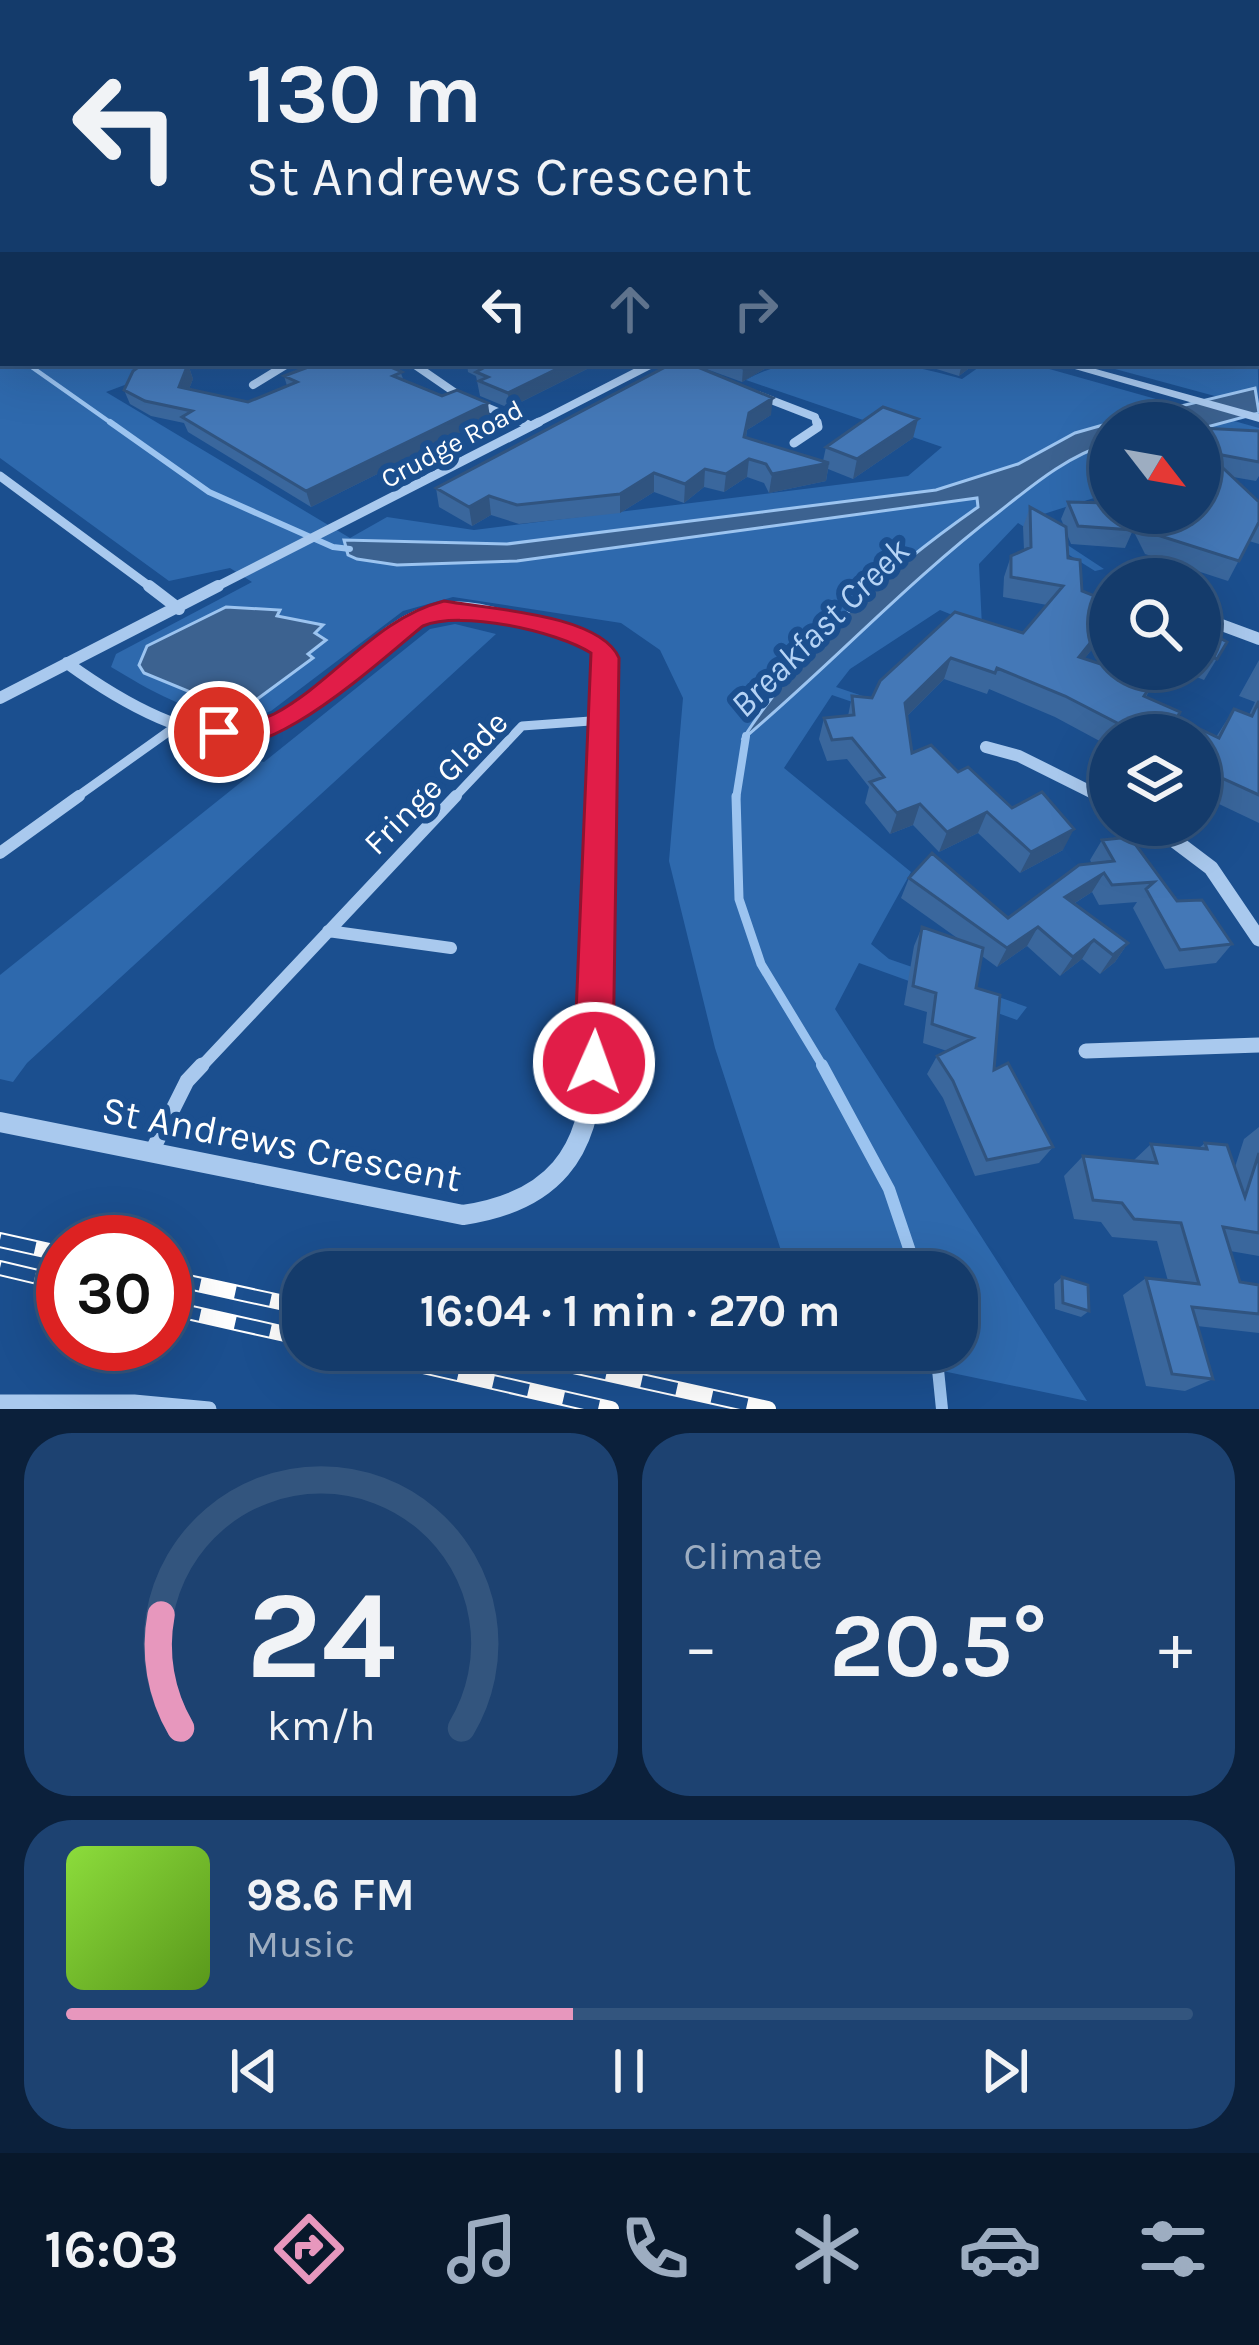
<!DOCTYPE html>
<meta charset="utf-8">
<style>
:root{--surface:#143b6b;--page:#1d4271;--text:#f1f3f6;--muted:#9dadc1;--line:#33557e;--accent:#e797bd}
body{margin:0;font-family:Karla,sans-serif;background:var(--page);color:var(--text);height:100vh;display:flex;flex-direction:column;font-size:45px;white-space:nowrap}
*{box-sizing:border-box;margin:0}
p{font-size:39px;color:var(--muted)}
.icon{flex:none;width:66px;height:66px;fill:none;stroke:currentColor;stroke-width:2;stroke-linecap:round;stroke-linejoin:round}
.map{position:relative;height:1409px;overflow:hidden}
.details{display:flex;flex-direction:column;gap:24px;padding:24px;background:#0b203b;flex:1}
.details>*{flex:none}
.hud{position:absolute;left:0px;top:0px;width:1260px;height:366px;box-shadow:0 12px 48px #0002,0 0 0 3px var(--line);background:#143b6b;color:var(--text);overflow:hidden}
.needle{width:78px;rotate:121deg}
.buttons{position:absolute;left:1089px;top:402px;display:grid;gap:24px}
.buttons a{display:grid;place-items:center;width:132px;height:132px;border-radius:50%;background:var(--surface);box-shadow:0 12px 48px #0002,0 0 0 3px var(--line);font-size:60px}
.speed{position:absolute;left:36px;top:1215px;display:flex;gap:24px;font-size:60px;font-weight:700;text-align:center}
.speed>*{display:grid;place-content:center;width:156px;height:156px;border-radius:50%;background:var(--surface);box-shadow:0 12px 48px #0002,0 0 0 3px var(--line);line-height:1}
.speed .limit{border:18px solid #d22;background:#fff;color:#111}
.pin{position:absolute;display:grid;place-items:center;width:102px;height:102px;color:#fff;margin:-51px;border:6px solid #fff;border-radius:50%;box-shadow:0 3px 12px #0007}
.me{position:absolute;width:132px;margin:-66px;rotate:2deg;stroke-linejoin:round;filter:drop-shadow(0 0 9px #0008)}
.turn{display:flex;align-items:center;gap:42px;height:252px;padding:0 48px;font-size:54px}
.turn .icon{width:156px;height:156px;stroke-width:2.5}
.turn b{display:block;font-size:84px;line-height:102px}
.lanes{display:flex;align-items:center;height:114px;padding:0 48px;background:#0003;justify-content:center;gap:60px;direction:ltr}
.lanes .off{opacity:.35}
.big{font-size:90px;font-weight:700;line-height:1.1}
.details .card{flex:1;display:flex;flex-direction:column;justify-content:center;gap:18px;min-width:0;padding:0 42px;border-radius:48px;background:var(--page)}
.details .dial{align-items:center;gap:0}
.dial svg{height:312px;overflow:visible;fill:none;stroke:var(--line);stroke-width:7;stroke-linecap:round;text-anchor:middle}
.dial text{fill:var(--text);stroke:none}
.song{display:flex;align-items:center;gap:36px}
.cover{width:144px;height:144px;border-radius:18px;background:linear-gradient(135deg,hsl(90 70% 55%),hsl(90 70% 35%))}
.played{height:12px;border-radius:6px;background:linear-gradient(90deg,var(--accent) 45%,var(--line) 45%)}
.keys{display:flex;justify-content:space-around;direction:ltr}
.heat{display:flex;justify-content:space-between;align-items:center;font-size:66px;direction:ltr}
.details .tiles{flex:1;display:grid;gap:24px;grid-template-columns:1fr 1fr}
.card:last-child{grid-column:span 2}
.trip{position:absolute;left:282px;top:1251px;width:696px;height:120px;border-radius:48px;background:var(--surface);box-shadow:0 12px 48px #0002,0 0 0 3px var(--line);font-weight:700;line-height:120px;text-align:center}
.dock{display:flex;height:192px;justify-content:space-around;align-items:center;background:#08182b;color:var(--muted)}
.dock .icon{width:84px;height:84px}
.dock .selected{color:var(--accent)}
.dock b{font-size:54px;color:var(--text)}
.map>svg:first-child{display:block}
.green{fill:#2e69ad}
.water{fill:#3c6290;stroke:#9cc4f0;stroke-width:3}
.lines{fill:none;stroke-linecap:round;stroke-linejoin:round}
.stream-far4{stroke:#9cc4f0;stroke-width:4.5}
.stream-far3{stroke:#9cc4f0;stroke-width:6}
.stream-far2{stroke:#9cc4f0;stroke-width:8}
.stream-far1{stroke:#9cc4f0;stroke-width:9}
.stream{stroke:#9cc4f0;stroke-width:12}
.service-far2{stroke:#a9c9ee;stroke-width:9}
.service-far1{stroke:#a9c9ee;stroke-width:12}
.service{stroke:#a9c9ee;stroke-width:15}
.minor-far4{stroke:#a9c9ee;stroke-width:8}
.minor-far3{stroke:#a9c9ee;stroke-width:9}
.minor-far2{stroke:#a9c9ee;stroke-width:12}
.minor-far1{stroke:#a9c9ee;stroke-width:15}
.minor{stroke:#a9c9ee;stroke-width:20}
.tertiary{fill:#a9c9ee;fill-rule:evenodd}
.rail-casing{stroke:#fff;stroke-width:16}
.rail{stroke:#1b4f8f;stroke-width:12;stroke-dasharray:36;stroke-linecap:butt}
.wall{fill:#3a679d}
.shaded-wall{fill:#305480}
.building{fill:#4478b7;stroke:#305480;stroke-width:3}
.route{fill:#e11d48;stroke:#92132f;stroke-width:3}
.labels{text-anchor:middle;stroke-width:12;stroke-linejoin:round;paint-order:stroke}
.far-street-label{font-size:27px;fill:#fff;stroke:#1b4f8f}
.street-label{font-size:33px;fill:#fff;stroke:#1b4f8f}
.water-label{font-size:36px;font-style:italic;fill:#b5d3f5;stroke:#1b4f8f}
.near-street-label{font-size:39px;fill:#fff;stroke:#1b4f8f}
</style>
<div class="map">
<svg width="1259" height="1409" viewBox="0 0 1259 1409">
<rect width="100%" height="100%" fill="#1b4f8f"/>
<path class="green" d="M0,315L3,363H183L106,392L350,538L387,517L474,530L908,476L942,447L746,380C806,345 898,360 962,379L985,363H1028L1259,428V448L1200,444V423H1110V503L1094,498L1028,519L1104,569L1095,571L1018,523L979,564L982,627L940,610L850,669L836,687L904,710L899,718L832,695L784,768L911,872L871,944L889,959L1027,1007L1017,1020L859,963L835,1009L1087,1401L842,1350H957V1272H788L715,1048L669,861L683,698L660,650L621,623L453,597L403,611L271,711C219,732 156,694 111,667L116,654L252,582L230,568L169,581L0,458Z
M1257,341L1259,408L1093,363H1257Z
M455,624L496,634L27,1063L13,1082L0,1079V975L250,775L231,765L242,757L264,762L430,629Z"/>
<path class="water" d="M1255,388L1259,413L1207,427L1111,423Z
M1110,423V443C1067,456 1034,484 1000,511C907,582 831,665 742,740C804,644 885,572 978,507L977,498L517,561L397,565L357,559L348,555L344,540L507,544L936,490L1018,464L1075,433Z
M226,607L280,610L277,616L323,625L315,633L326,640L308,654L313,658L256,700L235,691L207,699L144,673L139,665L147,646Z"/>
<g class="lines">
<path class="stream-far4" d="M26,363L114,425"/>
<path class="stream-far3" d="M110,422L209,492L333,547L350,549"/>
<path class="stream-far2" d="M736,799L746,736"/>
<path class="stream-far1" d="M736,796L739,899L761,964L824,1068"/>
<path class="stream" d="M822,1065L889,1189L917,1272
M936,1350L942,1409"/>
<path class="service-far2" d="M74,799L182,722
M453,799L522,726L604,720"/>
<path class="service-far1" d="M0,853L79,796
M328,931L451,948
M200,1068L456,796"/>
<path class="service" d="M152,1151L187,1081L202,1065
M0,1402H134L209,1409"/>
<path class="minor-far4" d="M412,363L460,396L529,425
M253,385L289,363
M758,395L815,417L817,425
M533,425L654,363"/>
<path class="minor-far3" d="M522,422L531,426
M794,443L818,427L817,422
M0,476L153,589
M212,589L539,422"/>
<path class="minor-far2" d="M149,586L179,609
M1200,617L1259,639
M67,663C114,697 191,746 253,733C329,717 366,620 444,608C473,604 506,617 534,624C561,630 591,631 606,658L602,799
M0,698L218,586
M986,747L1019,756L1105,799"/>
<path class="minor-far1" d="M1099,796L1110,802
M1154,825L1211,868L1259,939
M1086,1051L1259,1045
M593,1068L602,796"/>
<path class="minor" d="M0,1122L463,1215C552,1202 591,1154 593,1065"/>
<path class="tertiary" d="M1054,363H1074L1259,414V422Z"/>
<defs>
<path id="rail" d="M0,1240L63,1254
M0,1268L63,1283
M165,1277L303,1307
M165,1307L303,1338
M353,1350L611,1409
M501,1350L768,1409"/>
</defs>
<use href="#rail" class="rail-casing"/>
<use href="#rail" class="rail"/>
</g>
<path class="wall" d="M297,363H394L398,366L404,381L490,418L311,507L188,432L184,423L151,416L130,404L124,390L188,364L193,379L189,389L248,402L287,386L284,376L299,370Z
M464,363H599L509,408L480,396L476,376L468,372L467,364Z
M699,363H775L742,382L698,366Z
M931,363H976L959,376L930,367Z
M771,415L747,430L746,438L823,461L826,447L918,419L913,438L853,479L828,469L826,481L769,493L764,483L747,477L724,492L704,487L684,503L654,492L620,513L519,524L491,515L472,526L439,507L436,488Z
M1200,428L1259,431V476L1256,481L1233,477L1259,502V544L1249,541L1228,581L1145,554L1134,532L1143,513H1200Z
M1068,502L1133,530L1125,548L1071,544L1066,532L1068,558L1082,591L1110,602V647L1108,646L1101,652L1093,648L1084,659L1154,681L1146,697L1177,718L1216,737L1234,709L1249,715L1255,702L1239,696L1259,660V823L1200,795V735H1110V754L1104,751L1107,745L1055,717L989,689L987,694L944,679L907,716L912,753L958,772L1012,808L1063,850L1020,873L978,833L939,852L913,825L890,834L865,803L869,787L847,759L827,761L819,739L824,718L848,716L852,696L872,698L880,681L1023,633L1047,605L1003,597L1004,577L1011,556L1024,550L1023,527L1030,507L1064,526L1061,519Z
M1200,627L1227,642L1204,680L1177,669H1200Z
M1102,840L1232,944L1216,963L1165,969L1133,908L1137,902L1099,905L1092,892L1075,903L1128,943L1115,962L1100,974L1082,959L1060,976L1027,946L997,967L982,956L976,988L994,1070L1053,1147L1039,1163L975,1176L943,1098L927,1074L937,1056L947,1051L923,1043L927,1012L904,1005L914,946L922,927L960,940L901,898L909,878L1008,918L1092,864L1090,860Z
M1259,1127V1256L1230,1251L1240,1282L1259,1285V1333L1197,1326L1213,1379L1185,1391L1146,1386L1123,1295L1146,1278L1168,1281L1157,1241L1112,1237L1101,1222L1074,1219L1064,1176L1083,1156L1133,1161L1151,1144L1199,1148L1205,1143L1235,1167L1244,1139Z
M1062,1277L1089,1311L1081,1317L1055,1309L1054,1284Z"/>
<path class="shaded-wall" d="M569,363H599L509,408L508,393Z
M751,363H775L742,382L743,368Z
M962,363H976L959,376Z
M188,364L193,379L184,402L179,387Z
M773,398L771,415L747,430L743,455L749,413Z
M488,403L490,418L311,507L306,491Z
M918,419L913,438L853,479L857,459Z
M749,459L747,477L724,492L726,474Z
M829,463L826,481L769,493L772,474Z
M705,469L704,487L684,503L685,484Z
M654,473V492L620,513V494Z
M489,496L491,515L472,526L469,507Z
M1103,627L1093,648L1069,678L1079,657Z
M1110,633V642L1101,652Z
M951,658L944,679L899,724L905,703Z
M920,804L913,825L890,834L897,813Z
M987,812L978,833L939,852L947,832Z
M1074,829L1063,850L1020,873L1031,852Z
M1104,873L1092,892L1054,916L1065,897Z
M1038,927L1027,946L997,967L1007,948Z
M1094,940L1082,959L1060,976L1073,957Z
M1128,943L1115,962L1100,974L1113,955Z"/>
<path class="building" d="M0,194H3V299L0,300Z
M1257,240H1259V318L1257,317Z
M144,363L188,364L179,387L248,402L297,382L284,376L311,366L302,363H394L398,366L393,368L402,372L393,376L442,396L457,390L488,403L306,491L182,417L192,411L145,401L124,390L133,371Z
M479,363H569L508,393L479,381L488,377L476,372L487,366Z
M673,363H688L773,398L749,413L744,437L829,463L772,474L766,464L749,459L726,474L705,469L685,484L654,473L620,494L517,505L489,496L469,507L436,488Z
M729,363H751L743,368Z
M883,407L918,419L857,459L826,447Z
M1200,428L1259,431V462L1206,452L1259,502V522L1239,561L1154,534L1143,513H1200V504L1203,503L1200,500Z
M1068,502L1110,503V513H1125L1133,530L1078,526Z
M1030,507L1066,527L1068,558L1080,560L1082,591L1110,602V631L1103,627L1079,657L1110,667V669H1117L1154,681L1144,696L1180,712L1177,718L1219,738L1234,709L1252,716L1259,701V795L1200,768V735H1127L1115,729L1119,724L1065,696L997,668L995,673L951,658L905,703L912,753L931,745L958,772L968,767L1012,808L1042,792L1074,829L1031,852L987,812L947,832L920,804L897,813L870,782L884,777L852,738L832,740L824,718L854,715L852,696L872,698L880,681L955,612L1023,633L1063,586L1011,577V556L1031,547Z
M1200,627L1227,642L1217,659L1200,652Z
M1130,837L1177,901L1202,900L1232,944L1180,950L1146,889L1154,882L1112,885L1104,873L1065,897L1128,943L1113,955L1094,940L1073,957L1038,927L1007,948L909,878L932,853L1008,918L1079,865L1114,861L1102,840Z
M922,927L983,948L976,988L1000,995L994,1070L1008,1063L1053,1147L987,1160L953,1081L937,1056L973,1038L932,1024L936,993L913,986Z
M1205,1143L1227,1145L1245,1197L1259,1153V1233L1223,1227L1240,1282L1259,1285V1314L1192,1307L1213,1379L1172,1374L1146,1278L1199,1284L1181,1223L1134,1219L1122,1203L1093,1200L1083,1156L1157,1163L1151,1144L1207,1149Z
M1062,1277L1088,1285L1089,1311L1063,1303Z"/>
<linearGradient id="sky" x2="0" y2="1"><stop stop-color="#0f2b4f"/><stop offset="0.49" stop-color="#39639b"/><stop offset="1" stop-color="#39639b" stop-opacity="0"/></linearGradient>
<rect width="1259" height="392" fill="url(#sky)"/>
<path class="route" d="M444,601C488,609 600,614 619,658L613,1063L607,1077L594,1082L580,1077L574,1063L591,653C556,631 461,610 423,626C388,653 246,788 205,732C218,715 253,725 274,714C334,682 376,618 444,601Z"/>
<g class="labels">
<g class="far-street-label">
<text transform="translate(452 444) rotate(-28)" y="9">Crudge Road</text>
</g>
<g class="street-label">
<text transform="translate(435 782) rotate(-45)" y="12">Fringe Glade</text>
</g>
<g class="water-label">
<text transform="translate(819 627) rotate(-45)" y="13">Breakfast Creek</text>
</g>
<g class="near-street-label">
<text transform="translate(282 1143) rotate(11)" y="14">St Andrews Crescent</text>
</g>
</g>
</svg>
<div class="buttons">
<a><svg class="needle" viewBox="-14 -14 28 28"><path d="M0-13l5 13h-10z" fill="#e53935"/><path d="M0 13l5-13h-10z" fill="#9dadc1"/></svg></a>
<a><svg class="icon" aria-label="search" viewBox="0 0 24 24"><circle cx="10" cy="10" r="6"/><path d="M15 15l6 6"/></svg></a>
<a><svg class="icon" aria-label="layers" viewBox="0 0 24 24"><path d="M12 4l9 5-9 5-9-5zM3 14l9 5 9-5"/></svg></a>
</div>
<div class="speed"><div class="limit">30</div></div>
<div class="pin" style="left:219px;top:732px;background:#d93025"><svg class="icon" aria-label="arrive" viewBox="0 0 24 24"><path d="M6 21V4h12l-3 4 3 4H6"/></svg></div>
<svg class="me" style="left:594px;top:1063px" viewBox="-20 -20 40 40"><circle r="17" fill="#e11d48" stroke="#fff" stroke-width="3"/><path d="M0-11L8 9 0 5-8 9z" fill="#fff"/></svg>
<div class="trip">16:04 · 1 min · 270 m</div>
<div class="hud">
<div class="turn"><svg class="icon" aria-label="left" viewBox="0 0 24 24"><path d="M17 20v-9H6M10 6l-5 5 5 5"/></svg><div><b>130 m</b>St Andrews Crescent</div></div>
<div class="lanes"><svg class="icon" aria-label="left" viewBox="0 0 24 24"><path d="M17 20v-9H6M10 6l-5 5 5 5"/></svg><svg class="icon off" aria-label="ahead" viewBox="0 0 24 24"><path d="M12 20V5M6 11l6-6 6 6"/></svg><svg class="icon off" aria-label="right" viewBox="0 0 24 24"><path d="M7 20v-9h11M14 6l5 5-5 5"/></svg></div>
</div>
</div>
<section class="details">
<div class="tiles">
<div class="card dial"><svg viewBox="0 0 100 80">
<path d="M14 69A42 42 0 1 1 86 69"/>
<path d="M14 69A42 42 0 0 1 9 40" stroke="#e797bd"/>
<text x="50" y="56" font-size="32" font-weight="700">24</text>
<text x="50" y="72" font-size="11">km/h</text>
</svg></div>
<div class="card"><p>Climate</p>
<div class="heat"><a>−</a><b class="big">20.5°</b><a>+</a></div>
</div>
<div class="card">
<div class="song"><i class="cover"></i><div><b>98.6 FM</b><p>Music</p></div></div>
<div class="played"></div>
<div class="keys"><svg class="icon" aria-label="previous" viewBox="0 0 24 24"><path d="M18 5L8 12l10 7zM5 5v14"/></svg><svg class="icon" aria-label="pause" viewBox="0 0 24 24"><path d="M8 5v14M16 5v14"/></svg><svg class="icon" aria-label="next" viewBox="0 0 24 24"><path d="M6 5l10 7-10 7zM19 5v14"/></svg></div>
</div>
</div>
</section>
<nav class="dock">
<b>16:03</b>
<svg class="icon selected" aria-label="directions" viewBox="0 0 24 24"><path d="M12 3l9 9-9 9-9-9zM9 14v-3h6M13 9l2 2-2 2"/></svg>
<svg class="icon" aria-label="music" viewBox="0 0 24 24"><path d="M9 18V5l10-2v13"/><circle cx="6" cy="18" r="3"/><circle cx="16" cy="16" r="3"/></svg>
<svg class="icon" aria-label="phone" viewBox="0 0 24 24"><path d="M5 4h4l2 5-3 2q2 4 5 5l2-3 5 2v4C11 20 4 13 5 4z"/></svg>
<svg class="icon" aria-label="climate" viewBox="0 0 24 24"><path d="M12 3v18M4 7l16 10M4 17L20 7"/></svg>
<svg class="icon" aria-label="car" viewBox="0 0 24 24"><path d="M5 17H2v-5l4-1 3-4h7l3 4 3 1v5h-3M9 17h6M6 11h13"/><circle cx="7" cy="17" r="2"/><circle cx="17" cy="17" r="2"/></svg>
<svg class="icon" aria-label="filters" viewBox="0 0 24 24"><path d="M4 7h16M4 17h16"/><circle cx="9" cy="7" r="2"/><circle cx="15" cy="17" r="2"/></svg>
</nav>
